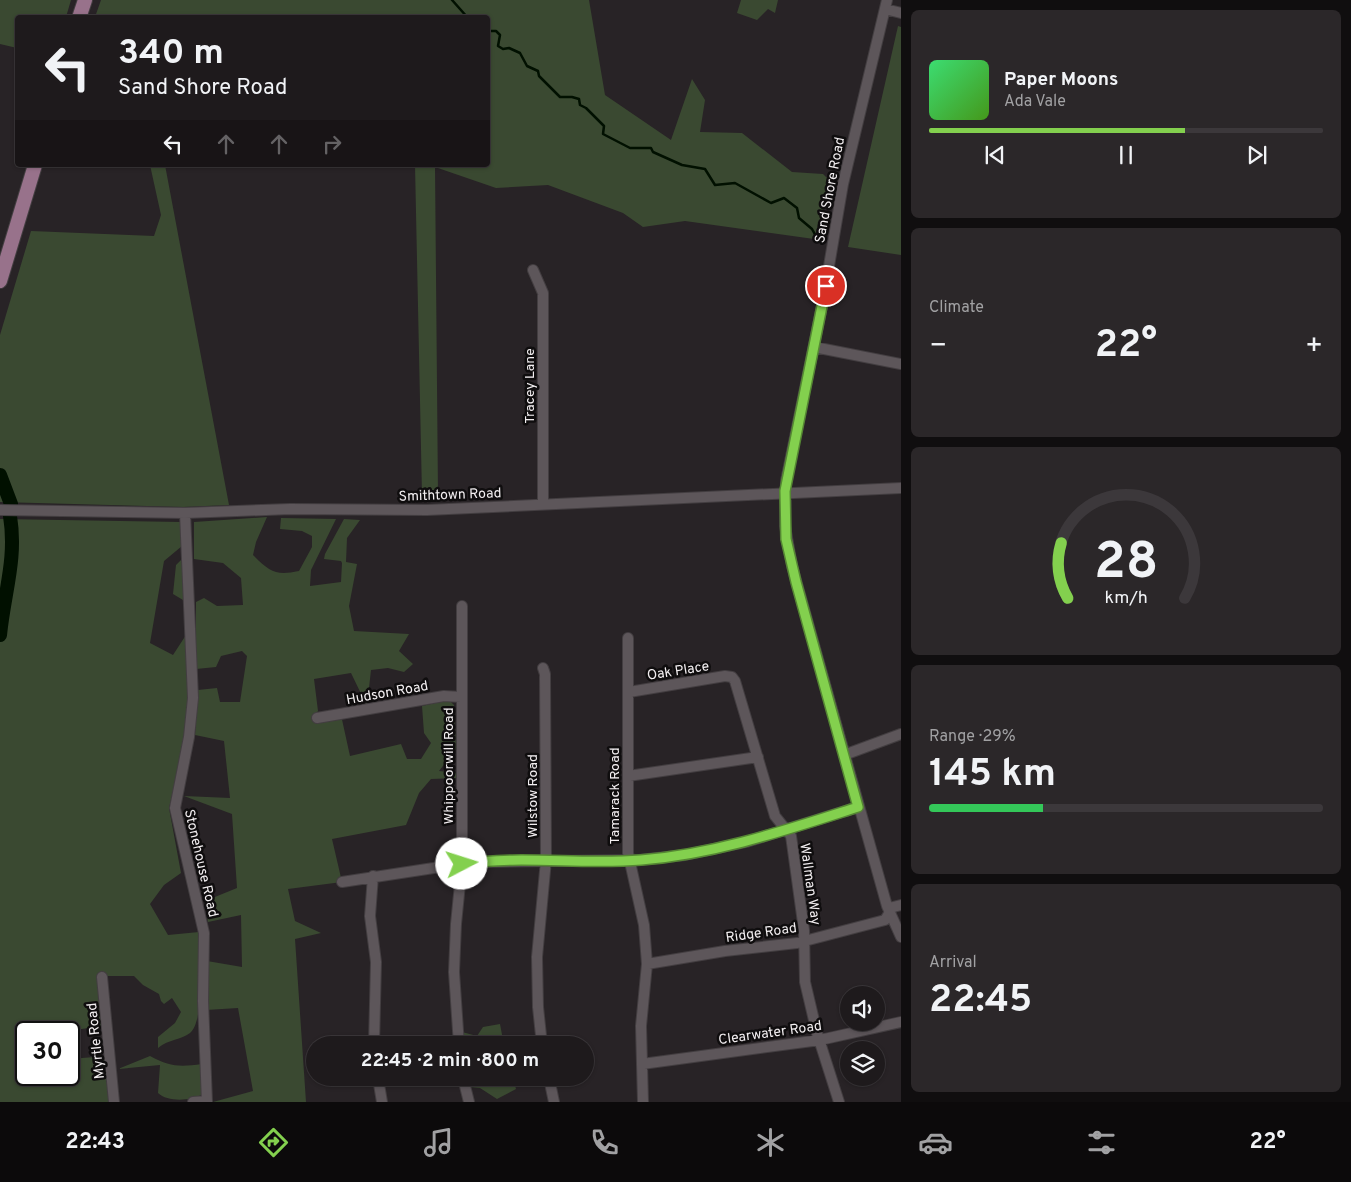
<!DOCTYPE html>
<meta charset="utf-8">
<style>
:root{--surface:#1e1a1c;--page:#2b2729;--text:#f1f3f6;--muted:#a1a1a3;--line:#3c383b;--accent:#83d04e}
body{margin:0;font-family:Overpass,sans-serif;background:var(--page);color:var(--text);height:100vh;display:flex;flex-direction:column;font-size:19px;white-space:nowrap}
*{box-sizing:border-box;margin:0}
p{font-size:16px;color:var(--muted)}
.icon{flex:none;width:28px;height:28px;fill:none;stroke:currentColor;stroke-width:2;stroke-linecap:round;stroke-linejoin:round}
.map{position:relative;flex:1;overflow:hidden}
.panel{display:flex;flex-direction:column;gap:10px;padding:10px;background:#100e0f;width:450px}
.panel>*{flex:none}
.hud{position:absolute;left:15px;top:15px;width:475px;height:152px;border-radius:5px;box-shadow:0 1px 4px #0004,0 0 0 1px var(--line);background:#1e1a1c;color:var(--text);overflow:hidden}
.fabs{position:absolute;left:840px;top:986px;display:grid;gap:10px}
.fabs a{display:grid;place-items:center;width:45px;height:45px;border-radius:50%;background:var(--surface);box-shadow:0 1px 4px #0004,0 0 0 1px var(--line);font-size:25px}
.speed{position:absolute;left:15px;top:1021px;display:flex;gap:10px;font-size:25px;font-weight:700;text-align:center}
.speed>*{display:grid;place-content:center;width:65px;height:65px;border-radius:50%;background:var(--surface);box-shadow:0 1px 4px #0004,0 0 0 1px var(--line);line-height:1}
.speed .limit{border:2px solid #111;border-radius:8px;background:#fff;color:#111}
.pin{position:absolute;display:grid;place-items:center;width:42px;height:42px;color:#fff;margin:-21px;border:2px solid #fff;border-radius:50%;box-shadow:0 1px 5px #0007}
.me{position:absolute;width:55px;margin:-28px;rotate:85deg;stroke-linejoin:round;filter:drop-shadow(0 0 4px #0008)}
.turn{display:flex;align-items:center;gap:18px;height:105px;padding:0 20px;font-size:22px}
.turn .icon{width:65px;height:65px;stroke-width:2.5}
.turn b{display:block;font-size:35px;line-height:42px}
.lanes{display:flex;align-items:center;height:48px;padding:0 20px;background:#0003;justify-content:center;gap:25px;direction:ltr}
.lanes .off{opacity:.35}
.big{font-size:38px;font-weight:700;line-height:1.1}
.panel .tile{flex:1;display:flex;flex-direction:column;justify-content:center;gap:8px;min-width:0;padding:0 18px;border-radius:8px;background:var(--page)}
.panel .dial{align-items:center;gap:0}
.dial svg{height:130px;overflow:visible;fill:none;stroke:var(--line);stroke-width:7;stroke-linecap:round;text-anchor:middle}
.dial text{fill:var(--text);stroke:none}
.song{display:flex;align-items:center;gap:15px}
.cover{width:60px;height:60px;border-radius:8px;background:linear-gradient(135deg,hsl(140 70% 55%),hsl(100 70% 35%))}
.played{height:5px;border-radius:2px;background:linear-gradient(90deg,var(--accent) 65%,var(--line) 65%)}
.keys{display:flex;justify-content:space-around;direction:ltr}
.heat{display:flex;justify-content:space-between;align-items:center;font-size:28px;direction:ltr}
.charge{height:8px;border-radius:4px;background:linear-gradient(90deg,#34c759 29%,var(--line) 0)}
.trip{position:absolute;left:306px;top:1036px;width:288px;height:50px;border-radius:25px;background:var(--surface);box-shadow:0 1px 4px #0004,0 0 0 1px var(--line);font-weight:700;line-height:50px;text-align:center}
.tabs{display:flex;height:80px;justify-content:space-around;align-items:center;background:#0c0a0b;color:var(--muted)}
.tabs .icon{width:35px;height:35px}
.tabs .selected{color:var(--accent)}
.tabs b{font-size:22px;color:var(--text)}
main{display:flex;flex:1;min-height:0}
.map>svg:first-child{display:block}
.green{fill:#3a4931}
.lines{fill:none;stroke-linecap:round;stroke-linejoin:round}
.stream{stroke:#011000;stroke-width:2.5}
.river{stroke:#011000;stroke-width:14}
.minor-casing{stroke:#433e41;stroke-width:12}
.major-casing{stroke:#433e41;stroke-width:16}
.minor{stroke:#5d565a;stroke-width:10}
.major{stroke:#98728b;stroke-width:14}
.route-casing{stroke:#558733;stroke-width:12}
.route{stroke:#83d04e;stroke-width:9}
.labels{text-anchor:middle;stroke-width:5;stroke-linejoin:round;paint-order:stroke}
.street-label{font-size:14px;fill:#f3eff1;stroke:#0f0d0e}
</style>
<main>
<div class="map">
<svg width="901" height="1102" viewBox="0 0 901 1102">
<rect width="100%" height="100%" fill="#282326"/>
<path class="green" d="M0,0H71L66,17L18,18L17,48L0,44Z
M101,0H589L605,95L671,140L692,79L705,100L700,132L742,133L792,172L823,174L831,182L814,239L685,221L643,227L623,213L548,185L496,188L435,167L438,494L422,495L415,165H488V18L95,17Z
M741,0H778L775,13L768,9L757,20L737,13Z
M898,26L901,27V255L848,247Z
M150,165H165L229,505L183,507L0,502V335L31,231L154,236L161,215Z
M267,517L256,542L253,555C270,572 276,576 299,571L312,547V536L302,531L280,529L281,518L336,519L311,570L310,586L341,582L342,563L341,561L324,559L325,554L344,519L360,520L347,538L346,562L357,564L349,606L354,631L409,634L399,651L413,664L404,672L388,668L371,670L367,706L351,673L314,679L318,711L315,715H341L350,756L401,744L407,759H421L431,743L424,733L422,706L449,700L454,705L456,749L439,771L458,773V778L431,779L419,793L406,825L332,839L342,882L288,889L295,921L321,933L295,939L306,1102H213L253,1091L238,1008L206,1010L207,961L242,967L241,915L208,922L205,901L237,888L232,814L184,796L230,798L224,741L195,735L198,690L217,688L220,702H240L247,656L242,651L221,656L216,667L196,669V602L204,598L217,606L243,605L241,578L223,563L194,559V522Z
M0,519L181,522L182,546L164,561L150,643L173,655L186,635L190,702L183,750L169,808L181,873L164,885L150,904L168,935L199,932C201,951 205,1021 190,1033C181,1040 169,1039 158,1048V1037L175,1023L181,1012L172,998L164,1004L161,1001L159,994L143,985L134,976H101L103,1026L67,1031V1032H26V1075H69V1059L108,1056L113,1102H0Z
M182,559L185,574L183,600L173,594L176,565Z
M500,1024L503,1040L497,1045H463L462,1032L477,1036L483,1027Z
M150,1056C170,1067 180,1067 202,1064L201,1095C190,1101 167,1102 158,1093L160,1065L118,1069Z
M468,1078H513L516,1089L497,1099L480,1088L469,1087Z"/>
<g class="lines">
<path class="stream" d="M452,0L468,18
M488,31H496L500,35L498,46L503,49L509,48L520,53L527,66L538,71L539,76L560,97H572L579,99L580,105L586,108L604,126L603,134L630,148H651L653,152L682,165L705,169L715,185L735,183L771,203L784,198L797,208L799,218L812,229L817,238"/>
<path class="river" d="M0,475L11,504
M0,635C4,593 17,559 10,516"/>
<defs>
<path id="minor" d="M887,0L843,184L823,301L786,481L785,526L792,566L887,906L901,937
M885,9L901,13
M533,270L543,293V504
M814,347L901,364
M0,510L185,513L290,509L427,510L901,488
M185,513L193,698L189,737L175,808L204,933L203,1001L207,1102
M628,638V853L644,925L647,964L641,1026L643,1102
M629,692L725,676L732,677L735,681L775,816L791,836L792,843L804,930L805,982L817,1033L839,1102
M317,718L444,696L461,697
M844,755L901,734
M628,776L758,757
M373,876L370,916L376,962L374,1045
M342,882L473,862L639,860L685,855L746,842L858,807
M647,964L725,951L797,943L885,920L893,907L901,905
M102,977L114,1102
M459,1045L454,972L456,924L462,864V606
M542,1045L538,1007L537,957L546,860L545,674L543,668
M642,1064L820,1040L901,1022
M378,1078L382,1102
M463,1078L469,1102
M549,1078L554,1102
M193,1102L207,1101"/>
<path id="major" d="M79,18L85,0
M0,281L35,165"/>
</defs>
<use href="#minor" class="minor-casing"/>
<use href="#major" class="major-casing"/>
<use href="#minor" class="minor"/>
<use href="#major" class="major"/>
</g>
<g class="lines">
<defs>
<path id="route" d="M462,864C522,855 582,865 641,860C716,854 786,830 858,807L796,582L786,539L785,491L826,286"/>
</defs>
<use href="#route" class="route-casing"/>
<use href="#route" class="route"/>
</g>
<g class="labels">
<g class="street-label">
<text transform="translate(829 190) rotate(-79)" y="5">Sand Shore Road</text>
<text transform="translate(529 386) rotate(-90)" y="5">Tracey Lane</text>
<text transform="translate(450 494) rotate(-2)" y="5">Smithtown Road</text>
<text transform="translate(678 670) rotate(-9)" y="5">Oak Place</text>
<text transform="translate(387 692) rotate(-10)" y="5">Hudson Road</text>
<text transform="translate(448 766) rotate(-90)" y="5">Whippoorwill Road</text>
<text transform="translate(532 796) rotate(-90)" y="5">Wilstow Road</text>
<text transform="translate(614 796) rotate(-90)" y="5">Tamarack Road</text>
<text transform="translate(202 863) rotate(77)" y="5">Stonehouse Road</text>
<text transform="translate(811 884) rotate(82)" y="5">Wallman Way</text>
<text transform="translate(761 932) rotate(-8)" y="5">Ridge Road</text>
<text transform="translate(770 1032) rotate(-8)" y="5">Clearwater Road</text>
<text transform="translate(95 1041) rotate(-96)" y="5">Myrtle Road</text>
</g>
</g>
</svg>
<div class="fabs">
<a><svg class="icon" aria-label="sound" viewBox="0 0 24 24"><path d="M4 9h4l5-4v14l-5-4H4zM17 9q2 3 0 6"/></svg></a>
<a><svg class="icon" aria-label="layers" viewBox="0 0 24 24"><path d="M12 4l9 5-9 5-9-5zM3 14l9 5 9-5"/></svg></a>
</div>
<div class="speed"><div class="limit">30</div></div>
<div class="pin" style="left:826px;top:286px;background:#d93025"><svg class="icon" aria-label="arrive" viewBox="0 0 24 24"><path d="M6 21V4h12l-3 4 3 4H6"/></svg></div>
<svg class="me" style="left:462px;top:864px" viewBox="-20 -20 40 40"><circle r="19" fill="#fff"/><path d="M0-13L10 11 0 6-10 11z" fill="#83d04e"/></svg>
<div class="trip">22:45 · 2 min · 800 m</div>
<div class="hud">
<div class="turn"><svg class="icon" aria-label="left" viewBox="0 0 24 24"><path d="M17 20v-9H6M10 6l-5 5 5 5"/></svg><div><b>340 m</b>Sand Shore Road</div></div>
<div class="lanes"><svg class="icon" aria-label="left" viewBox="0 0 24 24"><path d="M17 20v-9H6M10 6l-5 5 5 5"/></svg><svg class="icon off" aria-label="ahead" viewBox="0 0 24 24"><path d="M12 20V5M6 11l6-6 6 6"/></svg><svg class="icon off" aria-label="ahead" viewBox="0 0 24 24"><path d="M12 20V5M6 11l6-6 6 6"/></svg><svg class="icon off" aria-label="right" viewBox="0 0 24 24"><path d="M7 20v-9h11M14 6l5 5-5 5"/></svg></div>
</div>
</div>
<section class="panel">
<div class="tile">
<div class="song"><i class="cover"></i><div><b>Paper Moons</b><p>Ada Vale</p></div></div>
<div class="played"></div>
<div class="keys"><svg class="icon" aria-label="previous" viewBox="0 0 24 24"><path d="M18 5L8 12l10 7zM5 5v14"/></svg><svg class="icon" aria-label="pause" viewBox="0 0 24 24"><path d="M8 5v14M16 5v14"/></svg><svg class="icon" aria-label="next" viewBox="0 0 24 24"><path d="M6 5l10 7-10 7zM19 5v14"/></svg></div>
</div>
<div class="tile"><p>Climate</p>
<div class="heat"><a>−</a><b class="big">22°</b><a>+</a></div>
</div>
<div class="tile dial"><svg viewBox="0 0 100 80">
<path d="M14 69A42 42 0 1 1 86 69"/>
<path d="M14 69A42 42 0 0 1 10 35" stroke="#83d04e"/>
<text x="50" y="56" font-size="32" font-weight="700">28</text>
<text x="50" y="72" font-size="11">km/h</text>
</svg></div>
<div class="tile"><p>Range · 29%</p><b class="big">145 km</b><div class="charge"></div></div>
<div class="tile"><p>Arrival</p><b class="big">22:45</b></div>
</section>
</main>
<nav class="tabs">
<b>22:43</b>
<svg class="icon selected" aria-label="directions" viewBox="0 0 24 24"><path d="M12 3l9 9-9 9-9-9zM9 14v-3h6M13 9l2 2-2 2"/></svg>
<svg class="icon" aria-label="music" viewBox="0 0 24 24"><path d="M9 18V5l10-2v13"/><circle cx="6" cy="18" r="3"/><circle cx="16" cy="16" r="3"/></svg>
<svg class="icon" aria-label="phone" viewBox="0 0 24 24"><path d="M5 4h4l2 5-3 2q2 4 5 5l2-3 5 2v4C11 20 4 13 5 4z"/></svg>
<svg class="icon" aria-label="climate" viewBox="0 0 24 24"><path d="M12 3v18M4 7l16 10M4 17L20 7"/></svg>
<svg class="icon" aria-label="car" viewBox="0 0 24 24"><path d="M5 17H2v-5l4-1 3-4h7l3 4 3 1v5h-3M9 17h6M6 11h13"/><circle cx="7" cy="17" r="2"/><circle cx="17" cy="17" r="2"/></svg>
<svg class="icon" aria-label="filters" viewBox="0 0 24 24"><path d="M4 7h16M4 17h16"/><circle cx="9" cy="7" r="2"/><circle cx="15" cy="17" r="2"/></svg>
<b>22°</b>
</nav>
